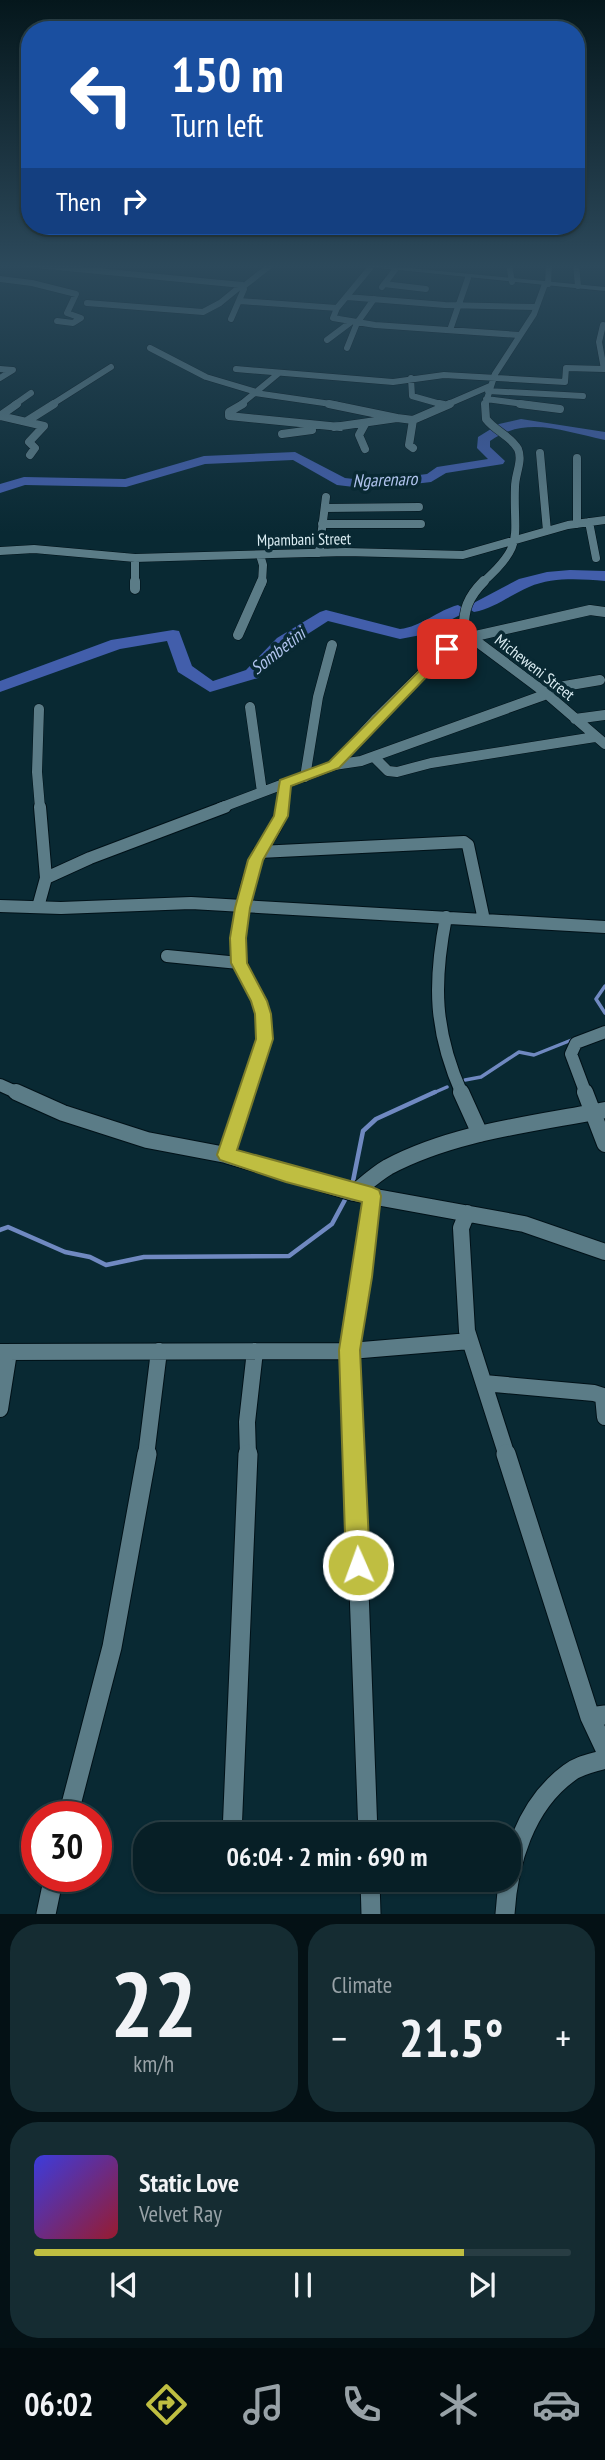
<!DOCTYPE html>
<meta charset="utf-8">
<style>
:root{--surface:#071f26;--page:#152c32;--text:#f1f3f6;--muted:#98a2a7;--line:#283d43;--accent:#bfbe41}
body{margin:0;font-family:"PT Sans Narrow",sans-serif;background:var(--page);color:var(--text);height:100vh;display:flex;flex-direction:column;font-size:26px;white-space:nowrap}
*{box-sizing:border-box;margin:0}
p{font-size:23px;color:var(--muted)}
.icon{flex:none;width:38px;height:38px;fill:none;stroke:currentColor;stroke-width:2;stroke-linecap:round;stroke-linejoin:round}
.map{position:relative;height:1914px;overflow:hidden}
.details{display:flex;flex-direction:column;gap:10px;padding:10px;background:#041115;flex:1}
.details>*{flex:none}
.top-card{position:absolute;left:21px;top:21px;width:564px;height:214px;border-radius:28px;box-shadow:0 2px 5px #0004,0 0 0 2px var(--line);background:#1a4fa0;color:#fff;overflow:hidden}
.speed{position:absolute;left:21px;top:1801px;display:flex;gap:14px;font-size:35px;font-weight:700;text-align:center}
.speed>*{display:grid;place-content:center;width:91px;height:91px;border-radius:50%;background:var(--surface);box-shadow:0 2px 5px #0004,0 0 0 2px var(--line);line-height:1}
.speed .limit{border:10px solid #d22;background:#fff;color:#111}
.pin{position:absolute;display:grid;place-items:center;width:60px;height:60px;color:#fff;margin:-30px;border-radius:14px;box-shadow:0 4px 10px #0006}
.me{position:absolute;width:77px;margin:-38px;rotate:358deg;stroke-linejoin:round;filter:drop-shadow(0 0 5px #0008)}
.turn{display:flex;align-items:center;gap:24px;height:147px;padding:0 35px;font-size:32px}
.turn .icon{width:91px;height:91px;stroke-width:2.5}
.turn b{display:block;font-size:49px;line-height:60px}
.then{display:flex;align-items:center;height:66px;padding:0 35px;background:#0003;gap:14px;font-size:26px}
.big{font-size:52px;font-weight:700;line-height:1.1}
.details .tile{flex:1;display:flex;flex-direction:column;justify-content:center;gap:10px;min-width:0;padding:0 24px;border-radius:28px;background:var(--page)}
.details .dial{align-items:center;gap:0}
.dial b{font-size:91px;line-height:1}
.song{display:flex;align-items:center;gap:21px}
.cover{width:84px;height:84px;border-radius:10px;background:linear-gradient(135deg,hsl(240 70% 55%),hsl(350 70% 35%))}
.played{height:7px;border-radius:4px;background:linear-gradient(90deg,var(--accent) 80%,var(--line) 80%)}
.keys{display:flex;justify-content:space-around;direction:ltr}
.heat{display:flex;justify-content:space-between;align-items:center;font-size:38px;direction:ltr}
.details .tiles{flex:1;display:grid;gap:10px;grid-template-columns:1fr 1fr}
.tile:last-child{grid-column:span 2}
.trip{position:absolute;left:133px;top:1822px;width:388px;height:70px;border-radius:28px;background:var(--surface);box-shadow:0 2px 5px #0004,0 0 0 2px var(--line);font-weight:700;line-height:70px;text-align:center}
.dock{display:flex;height:112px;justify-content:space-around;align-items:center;background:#030c0f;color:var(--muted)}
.dock .icon{width:49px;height:49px}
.dock .selected{color:var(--accent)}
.dock b{font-size:32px;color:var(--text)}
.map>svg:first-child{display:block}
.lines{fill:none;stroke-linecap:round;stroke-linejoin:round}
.stream-far1{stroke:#7089c1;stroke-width:3.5}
.stream{stroke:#7089c1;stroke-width:4.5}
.river{fill:#425eab;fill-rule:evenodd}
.street-far5-casing{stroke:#001118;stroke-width:7}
.street-far4-casing{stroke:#001118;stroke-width:9}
.street-far3-casing{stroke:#001118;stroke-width:11}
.street-far2-casing{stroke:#001118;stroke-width:14}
.street-far1-casing{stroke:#001118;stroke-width:18}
.street-casing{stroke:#001118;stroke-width:21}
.secondary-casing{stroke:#001118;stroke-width:1}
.street-far5{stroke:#5b7c87;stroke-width:6}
.street-far4{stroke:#5b7c87;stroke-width:8}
.street-far3{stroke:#5b7c87;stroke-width:10}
.street-far2{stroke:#5b7c87;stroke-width:12}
.street-far1{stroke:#5b7c87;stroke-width:16}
.street{stroke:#5b7c87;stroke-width:19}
.secondary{fill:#5b7c87;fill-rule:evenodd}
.route{fill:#bfbe41;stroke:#7c7c2a;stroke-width:2}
.labels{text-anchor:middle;stroke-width:7;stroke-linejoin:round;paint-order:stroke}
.far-street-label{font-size:16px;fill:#dbedf3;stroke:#092933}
.far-water-label{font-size:18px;font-style:italic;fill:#b1c4ee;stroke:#092933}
</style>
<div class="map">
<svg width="605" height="1914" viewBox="0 0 605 1914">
<rect width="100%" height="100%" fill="#092933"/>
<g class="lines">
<path class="stream-far1" d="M605,986L596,999L605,1013
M465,1080L481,1077L519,1052L534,1055L574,1039
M431,1094L447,1087"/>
<path class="stream" d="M352,1186L363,1131L376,1119L435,1092
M0,1230L8,1227L65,1252L90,1257L106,1265L144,1257L289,1256L332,1224L347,1196"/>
<path class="river" d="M521,419L605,432V440C565,432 526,415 490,441V447L505,461L503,464L446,473L431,482L371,489L337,485L293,460L205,464L126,487L25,485L0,493V484L24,477L125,479L204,456L295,452L345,478L371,481L427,474L437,467L488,459L477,448L478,437L499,424Z
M570,570L605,571V581C579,579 553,577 529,587C510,595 495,608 474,612L466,607L519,579L547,572Z
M458,605L466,610L464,613L421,635L400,639L328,621L289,646L258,678L210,692L178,672L167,641L120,649L0,692V681L111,640L173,630L179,631L192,666L213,681L246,670L277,638L320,612L326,610L400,629C421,627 438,610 458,605Z"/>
<defs>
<path id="street-far5" d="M26,264L242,285L244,289L231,319
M509,264L512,282
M576,264L578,286
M371,267L337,308L333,318L375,325L519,335
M0,279L32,283L76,294L67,313L81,318L73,323L57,321
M384,284L426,289
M548,284L549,264
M244,286L272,264
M382,287L395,270
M347,297L445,305L536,307
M240,301L337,308
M87,303L203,312L220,303L242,285
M450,330L468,278
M327,340L351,322
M150,348L206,377L256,392
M347,348L357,323L374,299
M0,369L13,370L0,378
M236,369L393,382L444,375L565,382L566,368L604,369L599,342L603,325
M411,378L412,396L444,405
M488,391L583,396
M255,393L338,405
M486,399L532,405
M14,405L31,393
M51,405L111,367
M240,405L279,373
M446,405L490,386
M485,405L495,374L534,314L545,284"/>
<path id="street-far4" d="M243,404L229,412V416L340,427
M329,404L397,418
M439,404L444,405
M520,404L560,409
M0,416L44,426L29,442L35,448L30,455
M0,416L17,404
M27,421L54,404
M365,424L359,435L365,449
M334,427L397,418L413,420
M282,434L312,430
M413,448L409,445L413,420L450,404
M540,453L547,531
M577,458V524
M325,508L419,507
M589,522L596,558
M322,524H421
M0,551L34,549L135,558L346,552L463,555L568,525L605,520
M319,553L326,497
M260,555L263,565L262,583
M135,558V583
M482,583C526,544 513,538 515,487C515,474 523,461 518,449C511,436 495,431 486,419L485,404"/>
<path id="street-far3" d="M135,581V589
M484,581C468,597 463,610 464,632L547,694L605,744
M238,635L262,581
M471,637L590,610L605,612
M541,690L600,680
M250,707L262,792
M39,709L37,772L40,808
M575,719L605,715
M374,757L388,771L397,772L431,763L595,737
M334,765L361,761L547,694
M305,777L318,697L332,645
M220,808L334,765L377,718L464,632
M282,808L285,783"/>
<path id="street-far2" d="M259,852L464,842L468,845L484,920
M46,878L90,858L225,807
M0,906L61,908L191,903L605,927
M38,907L46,878L40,807
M446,917C433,984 434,1031 462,1094
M167,956L239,963
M0,1085L20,1094
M246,1094C256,1063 271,1032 258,1000C248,974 235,964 239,934C241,909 246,882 256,860C264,842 280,827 282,807
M586,1094L571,1054L576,1043L605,1032"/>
<path id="street-far1" d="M16,1092L63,1113L147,1140L226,1155L354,1193L524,1224L605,1252
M461,1092L480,1134
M585,1092L605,1144
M226,1155L247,1092
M354,1193C365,1184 376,1174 388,1167C454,1132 533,1124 605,1110
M467,1213L461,1228L467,1331L507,1456
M0,1352L350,1351L470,1341
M484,1383L594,1393L603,1396L605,1417
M0,1409L9,1352
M146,1456L159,1351
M248,1456L247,1422L255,1351
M354,1456L350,1351L372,1196"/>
<path id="street" d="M354,1454L368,1834
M506,1454L590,1717L605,1749
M590,1717L605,1715
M68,1816L112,1647L147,1454
M232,1834L248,1454
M370,1880L371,1914
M46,1914L54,1876
M505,1914C508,1863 525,1805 569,1773C579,1765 593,1763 605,1759"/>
<path id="secondary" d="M339,264H368L605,287V291Z"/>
</defs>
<use href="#street-far5" class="street-far5-casing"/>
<use href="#street-far4" class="street-far4-casing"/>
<use href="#street-far3" class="street-far3-casing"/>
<use href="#street-far2" class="street-far2-casing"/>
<use href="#street-far1" class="street-far1-casing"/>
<use href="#street" class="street-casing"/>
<use href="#secondary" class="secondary-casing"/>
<use href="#street-far5" class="street-far5"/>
<use href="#street-far4" class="street-far4"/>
<use href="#street-far3" class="street-far3"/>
<use href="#street-far2" class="street-far2"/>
<use href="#street-far1" class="street-far1"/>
<use href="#street" class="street"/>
<use href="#secondary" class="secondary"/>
</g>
<linearGradient id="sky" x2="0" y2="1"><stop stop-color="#05171c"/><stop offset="0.5" stop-color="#2c495b"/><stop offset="1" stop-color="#2c495b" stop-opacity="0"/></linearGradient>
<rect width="605" height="532" fill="url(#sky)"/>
<path class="route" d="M443,647L453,649L339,768L291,786L288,816L263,860L250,908L246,938L247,963L267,1001L271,1014L273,1039L237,1150L372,1187L379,1190L381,1196L372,1277L360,1350L370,1565L366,1574L358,1577L350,1574L346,1565L339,1350L362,1202L286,1182L220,1160L217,1155L256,1039L255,1014L251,1001L231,963L230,938L235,908L248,860L274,816L280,780L329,762Z"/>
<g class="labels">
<g class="far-street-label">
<text transform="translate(304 539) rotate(-1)" y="6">Mpambani Street</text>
<text transform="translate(535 667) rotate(38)" y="6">Micheweni Street</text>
</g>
<g class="far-water-label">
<text transform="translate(385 480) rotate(-2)" y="6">Ngarenaro</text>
<text transform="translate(278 651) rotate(-38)" y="6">Sombetini</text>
</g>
</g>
</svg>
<div class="speed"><div class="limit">30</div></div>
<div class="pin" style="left:447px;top:649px;background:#d93025"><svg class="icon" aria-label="arrive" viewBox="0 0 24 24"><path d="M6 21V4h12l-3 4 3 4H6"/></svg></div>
<svg class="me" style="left:358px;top:1565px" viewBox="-20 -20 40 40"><circle r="17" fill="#bfbe41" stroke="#fff" stroke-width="3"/><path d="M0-11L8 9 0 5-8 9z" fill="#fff"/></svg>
<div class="trip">06:04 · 2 min · 690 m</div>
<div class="top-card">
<div class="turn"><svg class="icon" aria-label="left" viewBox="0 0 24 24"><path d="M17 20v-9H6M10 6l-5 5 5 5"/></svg><div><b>150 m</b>Turn left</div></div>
<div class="then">Then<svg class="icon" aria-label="right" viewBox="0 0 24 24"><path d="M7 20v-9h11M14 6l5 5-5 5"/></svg></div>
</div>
</div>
<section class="details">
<div class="tiles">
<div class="tile dial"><b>22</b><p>km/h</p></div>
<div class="tile"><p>Climate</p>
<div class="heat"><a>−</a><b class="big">21.5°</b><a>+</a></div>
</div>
<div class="tile">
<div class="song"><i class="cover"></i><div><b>Static Love</b><p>Velvet Ray</p></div></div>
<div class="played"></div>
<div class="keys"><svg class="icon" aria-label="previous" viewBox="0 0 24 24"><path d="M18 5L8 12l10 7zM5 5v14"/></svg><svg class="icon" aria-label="pause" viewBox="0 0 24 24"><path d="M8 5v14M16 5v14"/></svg><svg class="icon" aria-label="next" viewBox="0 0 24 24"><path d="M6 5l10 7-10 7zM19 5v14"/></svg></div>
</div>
</div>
</section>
<nav class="dock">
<b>06:02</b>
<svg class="icon selected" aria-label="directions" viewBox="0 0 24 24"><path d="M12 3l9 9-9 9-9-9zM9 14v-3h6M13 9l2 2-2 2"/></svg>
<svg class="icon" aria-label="music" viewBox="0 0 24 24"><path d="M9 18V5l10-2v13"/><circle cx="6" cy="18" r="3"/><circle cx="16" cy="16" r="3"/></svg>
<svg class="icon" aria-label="phone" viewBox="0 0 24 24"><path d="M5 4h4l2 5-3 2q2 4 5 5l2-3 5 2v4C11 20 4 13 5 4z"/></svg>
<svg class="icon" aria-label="climate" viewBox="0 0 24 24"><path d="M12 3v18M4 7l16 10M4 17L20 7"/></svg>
<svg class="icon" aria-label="car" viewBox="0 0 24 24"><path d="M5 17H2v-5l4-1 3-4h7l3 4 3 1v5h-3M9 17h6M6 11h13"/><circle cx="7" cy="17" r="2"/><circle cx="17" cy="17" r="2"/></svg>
</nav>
